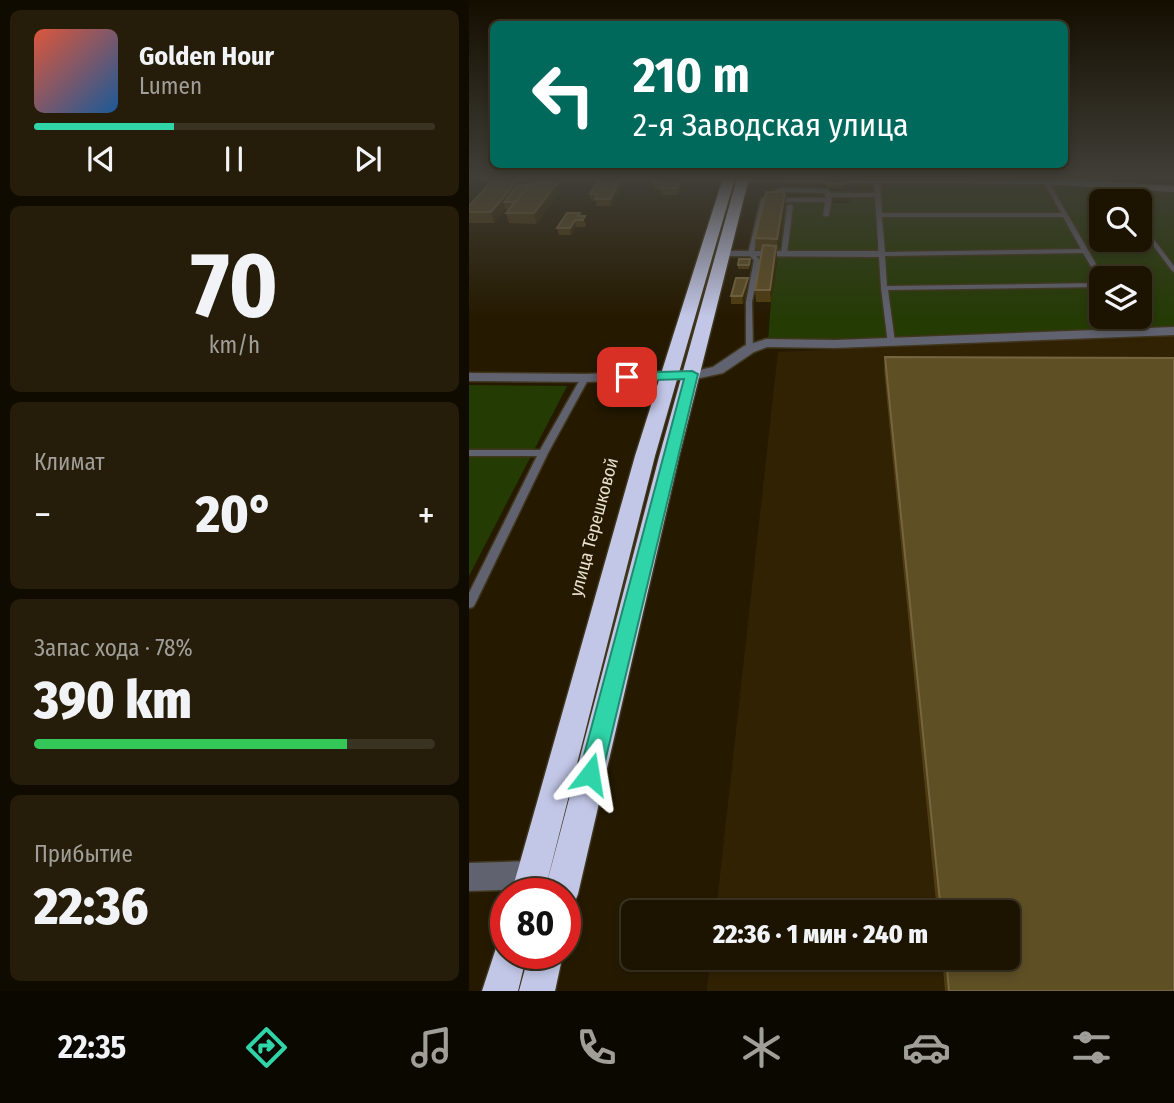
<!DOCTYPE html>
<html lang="ru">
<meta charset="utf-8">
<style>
:root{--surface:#1c1400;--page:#251d0a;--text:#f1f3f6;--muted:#a09e99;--line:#3a3322;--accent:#30d4a9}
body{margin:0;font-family:"Fira Sans Condensed",sans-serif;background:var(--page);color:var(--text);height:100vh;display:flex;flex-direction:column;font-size:26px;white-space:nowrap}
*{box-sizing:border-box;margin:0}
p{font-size:23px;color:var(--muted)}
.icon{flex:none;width:38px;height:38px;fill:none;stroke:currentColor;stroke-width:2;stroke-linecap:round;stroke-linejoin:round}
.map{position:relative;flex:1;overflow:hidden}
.sheet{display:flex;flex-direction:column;gap:10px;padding:10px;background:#0f0b00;width:469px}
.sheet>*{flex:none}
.top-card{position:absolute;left:21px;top:21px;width:578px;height:147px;border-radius:10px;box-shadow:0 4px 10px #0003,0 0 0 2px var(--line);background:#00695c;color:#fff;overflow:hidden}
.buttons{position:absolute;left:620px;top:189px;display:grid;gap:14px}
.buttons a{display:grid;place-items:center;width:63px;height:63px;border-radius:10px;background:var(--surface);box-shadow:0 4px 10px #0003,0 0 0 2px var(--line);font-size:35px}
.speed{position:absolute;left:21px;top:878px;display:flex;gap:14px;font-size:35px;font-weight:700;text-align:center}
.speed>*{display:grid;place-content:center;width:91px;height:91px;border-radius:50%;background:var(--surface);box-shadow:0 4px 10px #0003,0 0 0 2px var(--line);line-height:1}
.speed .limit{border:10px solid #d22;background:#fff;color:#111}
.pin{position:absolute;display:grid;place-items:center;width:60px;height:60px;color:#fff;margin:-30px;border-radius:14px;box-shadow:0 4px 10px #0006}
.me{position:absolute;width:77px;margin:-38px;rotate:14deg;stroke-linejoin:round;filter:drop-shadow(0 0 5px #0008)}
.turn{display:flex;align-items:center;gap:24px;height:147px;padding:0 28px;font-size:32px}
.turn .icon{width:91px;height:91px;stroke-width:2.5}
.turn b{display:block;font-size:49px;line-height:60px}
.big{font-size:52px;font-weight:800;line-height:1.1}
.sheet .widget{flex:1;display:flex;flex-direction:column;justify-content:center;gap:10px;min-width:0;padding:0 24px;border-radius:10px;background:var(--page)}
.sheet .dial{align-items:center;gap:0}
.dial b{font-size:91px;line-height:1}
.song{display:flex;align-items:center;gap:21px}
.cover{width:84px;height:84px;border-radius:10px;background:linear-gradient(135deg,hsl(10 70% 55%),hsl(210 70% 35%))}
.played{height:7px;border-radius:4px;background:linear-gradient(90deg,var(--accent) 35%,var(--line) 35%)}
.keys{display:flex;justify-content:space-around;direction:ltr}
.heat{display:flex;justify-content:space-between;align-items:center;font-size:38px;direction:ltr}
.charge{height:10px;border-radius:5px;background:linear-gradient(90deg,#34c759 78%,var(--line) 0)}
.trip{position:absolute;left:152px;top:900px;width:399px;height:70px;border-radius:10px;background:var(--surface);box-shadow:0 4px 10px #0003,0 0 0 2px var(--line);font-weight:800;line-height:70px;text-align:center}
.dock{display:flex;height:112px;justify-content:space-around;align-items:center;background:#0b0800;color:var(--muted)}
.dock .icon{width:49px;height:49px}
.dock .on{color:var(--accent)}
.dock b{font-size:32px;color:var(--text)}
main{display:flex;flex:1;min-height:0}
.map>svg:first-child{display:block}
.built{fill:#312204}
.green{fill:#253b04;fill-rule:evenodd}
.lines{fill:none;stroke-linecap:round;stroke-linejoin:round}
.lane-casing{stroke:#40361d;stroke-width:3}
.street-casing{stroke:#40361d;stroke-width:3}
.secondary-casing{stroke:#40361d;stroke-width:3}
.highway-casing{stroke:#40361d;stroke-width:3}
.lane{fill:#60626f;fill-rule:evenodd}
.street{fill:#60626f;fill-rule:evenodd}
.secondary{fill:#878b9f;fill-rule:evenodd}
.highway{fill:#c2c7e7;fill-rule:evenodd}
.wall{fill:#4f3d11}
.shaded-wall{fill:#372801}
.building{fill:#5f4f25;stroke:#756640;stroke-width:2}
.route{fill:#30d4a9;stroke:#1f8a6e;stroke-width:2}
.labels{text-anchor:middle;stroke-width:5;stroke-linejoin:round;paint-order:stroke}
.street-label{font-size:18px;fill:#e9e2d2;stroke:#251a00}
</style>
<main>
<section class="sheet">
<div class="widget">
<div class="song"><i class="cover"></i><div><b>Golden Hour</b><p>Lumen</p></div></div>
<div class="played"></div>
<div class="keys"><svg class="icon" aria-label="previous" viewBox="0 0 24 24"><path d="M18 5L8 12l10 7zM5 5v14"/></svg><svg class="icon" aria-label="pause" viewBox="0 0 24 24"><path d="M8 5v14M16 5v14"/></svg><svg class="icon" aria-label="next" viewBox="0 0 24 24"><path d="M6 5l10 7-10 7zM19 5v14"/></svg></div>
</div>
<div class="widget dial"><b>70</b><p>km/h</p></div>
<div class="widget"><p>Климат</p>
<div class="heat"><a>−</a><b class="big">20°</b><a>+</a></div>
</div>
<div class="widget"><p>Запас хода · 78%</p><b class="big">390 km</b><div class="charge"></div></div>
<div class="widget"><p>Прибытие</p><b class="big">22:36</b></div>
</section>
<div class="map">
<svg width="705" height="991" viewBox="0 0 705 991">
<rect width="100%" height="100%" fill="#251a00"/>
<path class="built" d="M705,335V991H238L241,957H539V912H247L309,352Z"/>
<path class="green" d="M413,183L584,184L705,192V329L299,341L302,302L317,203H379L382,198L413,199ZM632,201H670V240H632ZM632,278H670V317H632Z
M0,385L98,386L0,576Z"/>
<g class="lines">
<defs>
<path id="lane" d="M408,178L411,180L413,213H592L574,181L579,180L635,278H632V281L630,280L614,253L416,256L418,286L632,283V287L419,290L426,342L425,344H419L412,288L406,197H363L360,215L357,217L354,215L356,202H296L285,254L291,260L283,302L284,349L280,351H277V302L285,260L279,254L292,199L311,188L357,189L362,193H406L405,180ZM312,192L355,193L357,198H301ZM413,217H594L612,249L416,252Z
M640,182H644L658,201H652L639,183Z
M321,204L324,206L318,254L315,256L312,254L318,206Z
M670,220L705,266V272L703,271L670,226Z
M649,317H655L664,333L663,335H657Z
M113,376H116L120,378L79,453L6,604L4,607L0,608V593L68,456H0V450H71Z"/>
<path id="street" d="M10,178H264L265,179L260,182L14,181Z
M256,251H413L419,254L413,257L252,256V252Z
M705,327V335L366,348L298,347L285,352L254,373L231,378L116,382L0,381V373L116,374L231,370L244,367L275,346L297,339L366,340Z
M63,861L73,865L77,875L73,885L63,889L0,891V863Z"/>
<path id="secondary" d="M581,178L705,186V192L577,184L260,182L255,179Z"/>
<path id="highway" d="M254,178H266L186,456L75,894H42L166,456Z
M268,178H280L210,457L109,894L104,906L96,909V894H75L190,457Z
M37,938V954H58L49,991H13L29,942Z
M60,954H94L86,991H50Z"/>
</defs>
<use href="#lane" class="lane-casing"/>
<use href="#street" class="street-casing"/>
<use href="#secondary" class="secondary-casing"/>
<use href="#highway" class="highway-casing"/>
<use href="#lane" class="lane"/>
<use href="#street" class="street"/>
<use href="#secondary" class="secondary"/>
<use href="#highway" class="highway"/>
</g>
<path class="wall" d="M212,179L213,186L209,195H192V190H186L185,183Z
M358,180H376V188H358Z
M49,185L91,192L67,224L40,223L37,213L40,209H36L25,223H0V206Z
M154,186L142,206H127V201H122L121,194Z
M316,192L317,203L309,250H307L308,257L302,302H287L286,290L293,250H287L286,238Z
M112,216L117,224L116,227H107L102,235H90L88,228Z
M281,259L280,269H269V265Z
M279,278V286L274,304H262V296Z
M416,357L705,991H476L473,957H539V912H468L415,370Z"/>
<path class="shaded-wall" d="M212,179L213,186L209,195L208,188Z
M152,180L154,186L142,206L141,199Z
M48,181L51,192L35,202L36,209L25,223L22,212Z
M89,182L91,192L67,224L65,213Z
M316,192L317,203L309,250L308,239Z
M106,220L107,227L102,235L101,228Z
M307,246L308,257L302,302L301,290Z
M279,278V286L274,304L273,296Z"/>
<path class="building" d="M130,179L152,180L141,199H126L129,194H121Z
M187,179H212L208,188H191L193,183H185Z
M358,180H376V184H358Z
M23,181H48L22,212H0V206Z
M63,182H89L65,213H37Z
M49,185H61L46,202H35Z
M297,192H316L308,239L286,238Z
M98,213H111L109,216H116L114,220H106L101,228H88Z
M294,245L307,246L301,290H286Z
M270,259H281L280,265H269Z
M267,278H279L273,296H262Z
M416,357L705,358V991H480L477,957H539V912H472Z"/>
<linearGradient id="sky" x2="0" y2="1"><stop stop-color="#140e00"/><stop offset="0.56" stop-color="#403e37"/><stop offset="1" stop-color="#403e37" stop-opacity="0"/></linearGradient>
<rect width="705" height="317" fill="url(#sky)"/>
<path class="route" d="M223,371L229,374L133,774L129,781L121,784L114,781L110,774L215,379L158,381L151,377L158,373Z"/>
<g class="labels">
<g class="street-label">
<text transform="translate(125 527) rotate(-75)" y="6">улица Терешковой</text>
</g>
</g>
</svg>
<div class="buttons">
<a><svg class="icon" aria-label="search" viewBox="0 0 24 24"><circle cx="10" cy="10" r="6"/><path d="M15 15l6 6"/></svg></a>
<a><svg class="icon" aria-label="layers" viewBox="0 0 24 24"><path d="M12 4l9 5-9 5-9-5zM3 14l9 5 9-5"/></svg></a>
</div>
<div class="speed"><div class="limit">80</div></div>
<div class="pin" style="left:158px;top:377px;background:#d93025"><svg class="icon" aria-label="arrive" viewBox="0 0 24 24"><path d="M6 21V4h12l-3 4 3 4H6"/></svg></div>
<svg class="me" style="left:121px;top:774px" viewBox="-20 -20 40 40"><path d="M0-17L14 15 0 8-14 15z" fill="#30d4a9" stroke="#fff" stroke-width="4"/></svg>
<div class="trip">22:36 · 1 мин · 240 m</div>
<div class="top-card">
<div class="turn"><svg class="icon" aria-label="left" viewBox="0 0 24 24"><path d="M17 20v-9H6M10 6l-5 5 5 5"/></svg><div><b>210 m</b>2-я Заводская улица</div></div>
</div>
</div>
</main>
<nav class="dock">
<b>22:35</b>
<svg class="icon on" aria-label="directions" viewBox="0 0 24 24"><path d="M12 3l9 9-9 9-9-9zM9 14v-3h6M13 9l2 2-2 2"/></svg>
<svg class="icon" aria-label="music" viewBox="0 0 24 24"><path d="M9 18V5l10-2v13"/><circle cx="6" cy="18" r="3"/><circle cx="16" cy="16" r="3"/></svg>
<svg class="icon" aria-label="phone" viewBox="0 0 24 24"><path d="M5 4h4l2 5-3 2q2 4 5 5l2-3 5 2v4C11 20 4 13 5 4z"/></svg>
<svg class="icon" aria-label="climate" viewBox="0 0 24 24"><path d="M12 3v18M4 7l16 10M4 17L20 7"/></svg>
<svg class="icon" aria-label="car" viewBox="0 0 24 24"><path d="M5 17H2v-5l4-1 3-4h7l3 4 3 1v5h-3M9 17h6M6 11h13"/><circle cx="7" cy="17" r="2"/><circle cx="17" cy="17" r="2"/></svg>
<svg class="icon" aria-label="filters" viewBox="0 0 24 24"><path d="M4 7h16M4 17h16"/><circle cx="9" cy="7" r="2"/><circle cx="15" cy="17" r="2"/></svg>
</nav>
